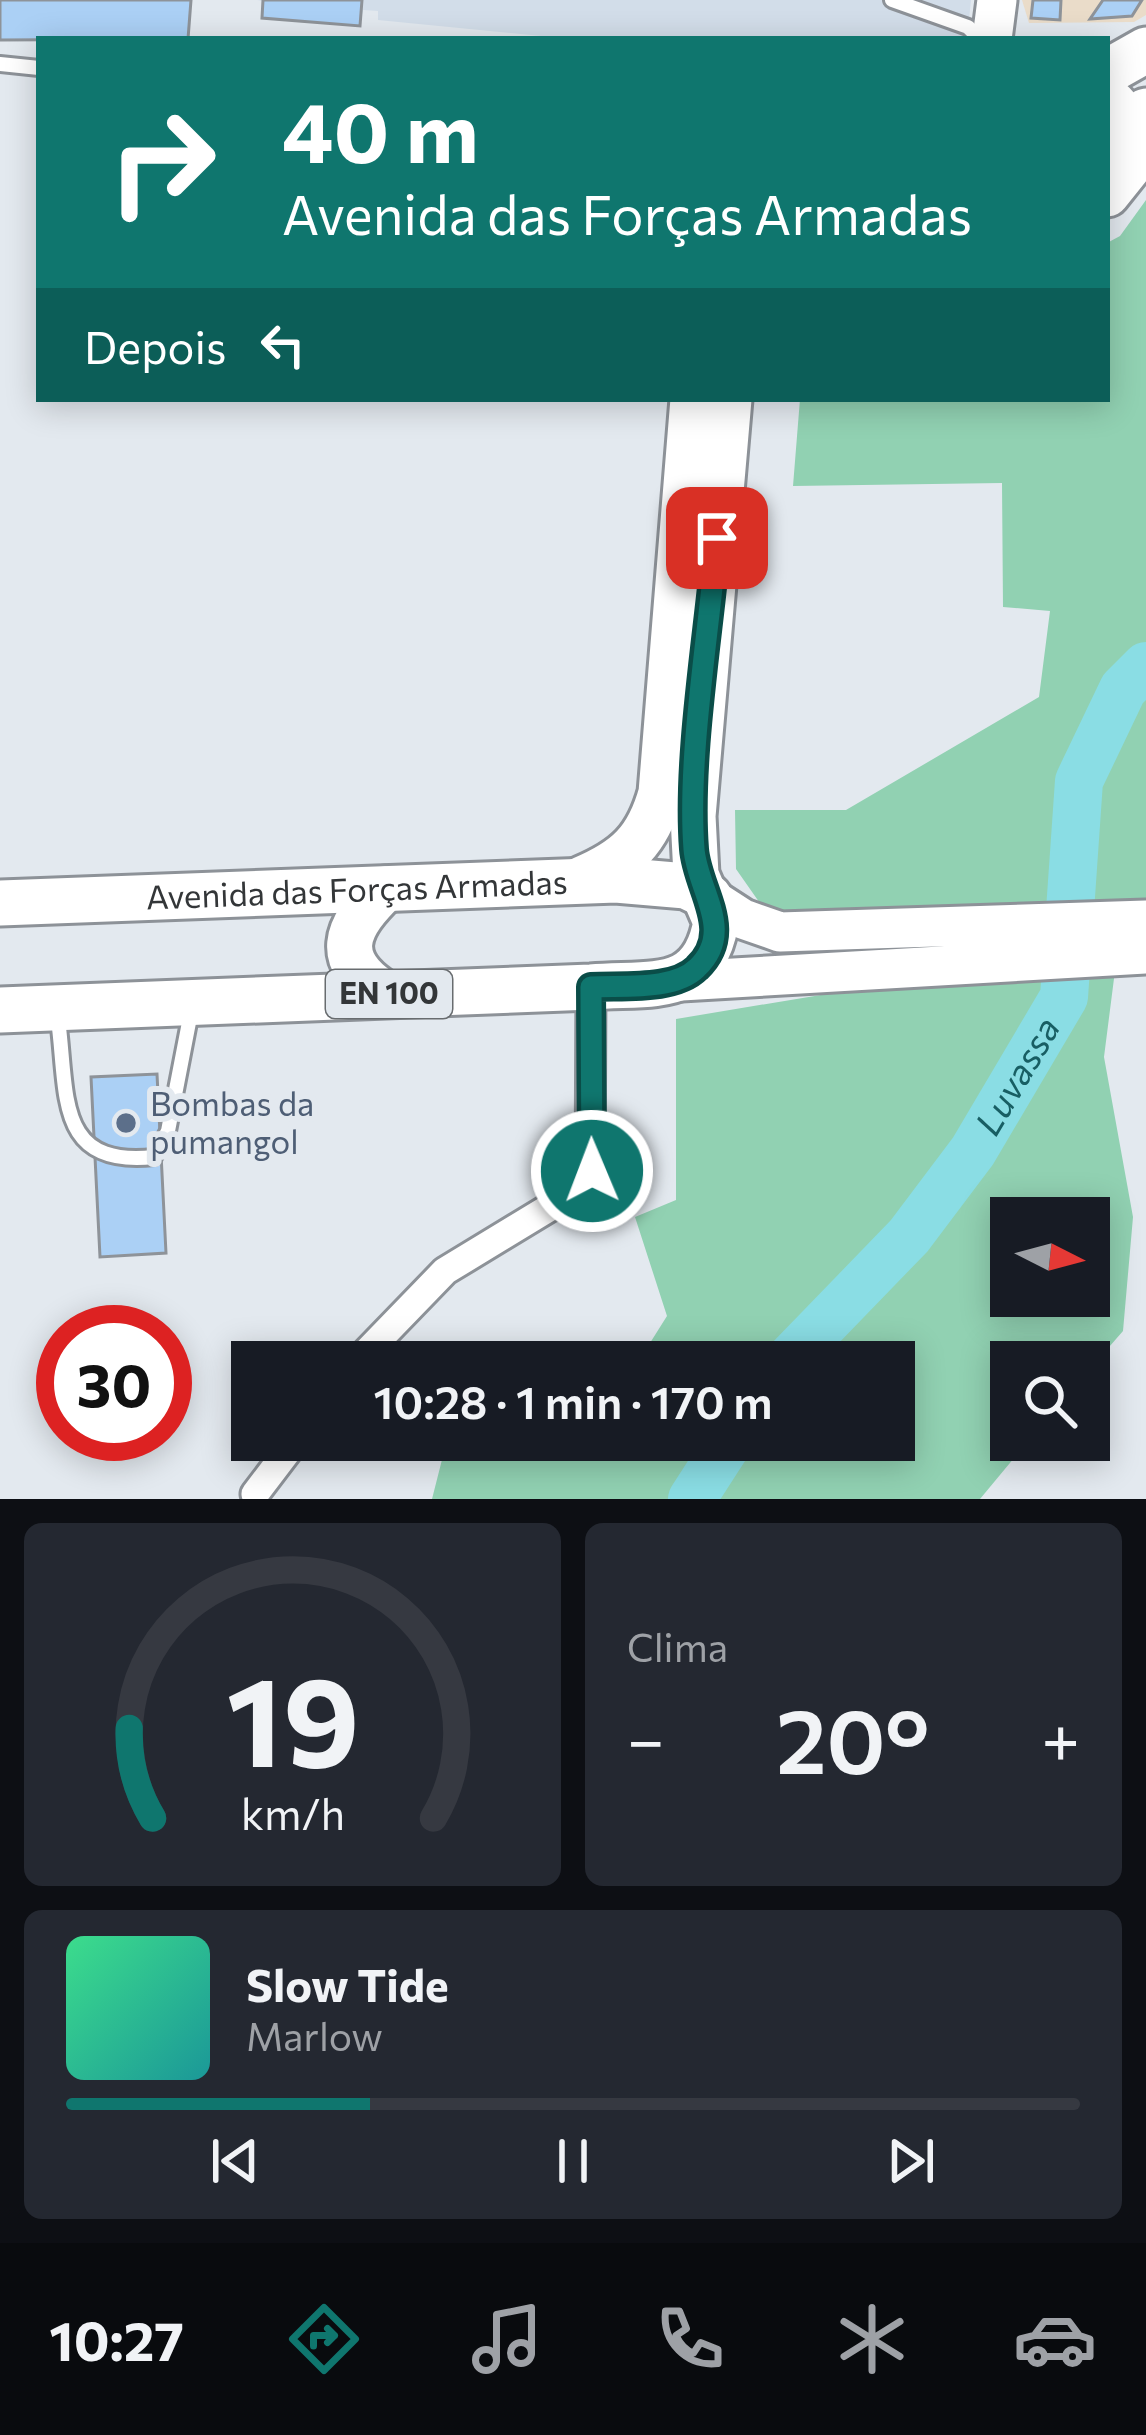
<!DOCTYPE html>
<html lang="pt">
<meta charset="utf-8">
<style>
:root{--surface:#171b24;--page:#242831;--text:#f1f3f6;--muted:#9ea1a6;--line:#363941;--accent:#0f766e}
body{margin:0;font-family:Commissioner,sans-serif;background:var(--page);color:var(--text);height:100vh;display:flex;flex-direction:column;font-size:45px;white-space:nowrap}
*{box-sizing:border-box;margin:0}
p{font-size:39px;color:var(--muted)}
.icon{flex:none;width:66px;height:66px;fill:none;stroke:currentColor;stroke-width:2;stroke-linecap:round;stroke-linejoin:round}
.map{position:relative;height:1499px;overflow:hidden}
.sheet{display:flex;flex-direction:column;gap:24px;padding:24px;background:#0d0f14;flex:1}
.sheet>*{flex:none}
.banner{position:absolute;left:36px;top:36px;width:1074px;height:366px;border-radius:0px;box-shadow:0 6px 30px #0003;background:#0f766e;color:#fff;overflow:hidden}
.needle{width:78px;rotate:96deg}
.tools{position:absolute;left:990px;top:1197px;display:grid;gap:24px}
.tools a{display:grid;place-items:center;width:120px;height:120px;border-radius:0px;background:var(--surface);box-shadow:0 6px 30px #0003;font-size:60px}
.speed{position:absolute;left:36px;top:1305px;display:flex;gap:24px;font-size:60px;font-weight:700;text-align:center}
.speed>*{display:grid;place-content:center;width:156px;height:156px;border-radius:50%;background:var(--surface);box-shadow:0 6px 30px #0003;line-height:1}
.speed .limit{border:18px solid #d22;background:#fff;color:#111}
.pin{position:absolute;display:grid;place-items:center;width:102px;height:102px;color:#fff;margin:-51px;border-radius:24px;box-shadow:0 6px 18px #0006}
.me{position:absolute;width:132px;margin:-66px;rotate:359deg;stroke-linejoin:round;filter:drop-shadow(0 0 9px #0008)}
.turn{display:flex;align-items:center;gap:42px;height:252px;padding:0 48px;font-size:54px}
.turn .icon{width:156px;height:156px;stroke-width:2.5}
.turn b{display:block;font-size:84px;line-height:102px}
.then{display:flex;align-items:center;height:114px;padding:0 48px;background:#0003;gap:24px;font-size:45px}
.big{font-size:90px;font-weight:600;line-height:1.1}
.sheet .card{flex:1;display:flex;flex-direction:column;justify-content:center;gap:18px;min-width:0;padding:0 42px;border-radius:18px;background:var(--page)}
.sheet .dial{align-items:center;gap:0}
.dial svg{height:312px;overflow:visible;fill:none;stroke:var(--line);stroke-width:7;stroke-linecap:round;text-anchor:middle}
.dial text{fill:var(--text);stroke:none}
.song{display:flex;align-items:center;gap:36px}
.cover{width:144px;height:144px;border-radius:18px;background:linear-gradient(135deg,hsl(150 70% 55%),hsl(180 70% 35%))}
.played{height:12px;border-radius:6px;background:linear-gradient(90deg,var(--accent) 30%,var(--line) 30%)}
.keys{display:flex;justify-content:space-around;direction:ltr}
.heat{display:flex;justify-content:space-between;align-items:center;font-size:66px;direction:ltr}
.sheet .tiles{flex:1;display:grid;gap:24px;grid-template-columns:1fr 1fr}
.card:last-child{grid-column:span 2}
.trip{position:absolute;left:231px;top:1341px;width:684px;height:120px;border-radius:0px;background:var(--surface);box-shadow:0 6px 30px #0003;font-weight:600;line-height:120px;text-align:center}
.dock{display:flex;height:192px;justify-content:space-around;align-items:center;background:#090b0e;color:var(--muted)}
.dock .icon{width:84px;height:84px}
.dock .on{color:var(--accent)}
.dock b{font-size:54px;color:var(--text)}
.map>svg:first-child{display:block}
.built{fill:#d2dde9}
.industrial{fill:#eadcc9}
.green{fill:#91d1b2;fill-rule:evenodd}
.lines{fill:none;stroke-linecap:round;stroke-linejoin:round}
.river{stroke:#8adde4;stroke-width:48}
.building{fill:#abd0f5;stroke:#8e9399;stroke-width:3}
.lane-casing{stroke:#8d9298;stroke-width:20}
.street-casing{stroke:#8d9298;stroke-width:33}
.secondary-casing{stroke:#8d9298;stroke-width:45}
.primary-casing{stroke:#8d9298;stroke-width:51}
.lane{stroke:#fff;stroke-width:14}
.street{stroke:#fff;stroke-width:27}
.secondary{stroke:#fff;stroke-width:39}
.primary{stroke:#fff;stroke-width:45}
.route-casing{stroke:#0a4d48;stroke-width:30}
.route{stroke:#0f766e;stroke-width:21}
.service-dot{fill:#5c6f8a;stroke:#e3e9ef;stroke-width:4.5}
.labels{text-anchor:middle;stroke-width:12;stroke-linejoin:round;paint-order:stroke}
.shield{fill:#e3e9ef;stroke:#686c6f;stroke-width:3}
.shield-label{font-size:30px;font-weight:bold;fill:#333638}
.street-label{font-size:33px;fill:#333638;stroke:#e3e9ef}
.service-label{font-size:33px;fill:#4e5e75;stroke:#e3e9ef;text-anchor:start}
.water-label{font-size:36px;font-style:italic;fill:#185e63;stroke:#e3e9ef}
</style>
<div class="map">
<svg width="1146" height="1499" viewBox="0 0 1146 1499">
<rect width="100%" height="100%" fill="#e3e9ef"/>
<path class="built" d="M257,0H971L967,39H572L378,20V11L363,10L360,26L262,18L263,1Z"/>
<path class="industrial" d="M1022,0H1146V15L1134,22L1029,23Z"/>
<path class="green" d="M1146,200V920L1117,955L1104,1057L1133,1217L1123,1331L1089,1370V1362H1011V1440H1029L980,1499H432L447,1440H894V1362H638L667,1316L635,1217L676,1200V1019L1037,959V925L780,932L736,869L735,810H846L1039,697L1050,611L1003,607L1002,483L793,486L800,399H1107V243L1120,236ZM1011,1218H1089V1296H1011Z"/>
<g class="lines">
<g class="river">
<path id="s1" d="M787,1362L909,1236L973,1151L1064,997L1079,781L1123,689L1146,666"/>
<path d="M692,1499L730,1440"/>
</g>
</g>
<path class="building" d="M0,0H191L188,39L0,40Z
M362,0L360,26L262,18L263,0Z
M1033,0H1061L1060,20L1031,18Z
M1103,0H1142L1132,16L1090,19Z
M157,1074L166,1253L100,1257L91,1077Z"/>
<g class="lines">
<defs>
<path id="lane" d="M892,0L968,27L980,39
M0,64L39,68
M57,1012C69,1090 52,1168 154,1157L168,1131L191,1012"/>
<path id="street" d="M357,1362L445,1271L590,1183L591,987
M255,1494L296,1440"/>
<path id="secondary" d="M992,39L997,0
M709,897L743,919L780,932L1146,920
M681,981L1146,954"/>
<g id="primary">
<path d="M1107,72L1146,50"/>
<path d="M1107,98C1129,116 1132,133 1131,161"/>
<path d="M1107,194L1131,164L1146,111"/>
<path d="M582,879C627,860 648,840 661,793L693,399"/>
<path id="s2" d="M0,903L616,880L686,886L709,897"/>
<path d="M385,994C332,960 344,928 385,889"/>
<path d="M0,1010L591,987C653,982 703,996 716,922L696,875L693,816L729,399"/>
</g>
</defs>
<use href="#lane" class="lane-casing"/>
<use href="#street" class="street-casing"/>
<use href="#secondary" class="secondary-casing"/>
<use href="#primary" class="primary-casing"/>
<use href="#lane" class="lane"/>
<use href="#street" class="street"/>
<use href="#secondary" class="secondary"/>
<use href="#primary" class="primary"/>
</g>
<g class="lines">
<defs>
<path id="route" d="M592,1171L591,987C622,985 674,991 697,968C736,931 697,890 694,849C687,757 709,633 717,538"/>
</defs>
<use href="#route" class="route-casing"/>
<use href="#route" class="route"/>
</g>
<circle class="service-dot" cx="126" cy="1123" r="12"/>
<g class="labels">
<rect class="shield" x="326" y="970" width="126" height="48" rx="9"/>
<g class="shield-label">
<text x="389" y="1004">EN 100</text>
</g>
<g class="street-label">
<text dy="12" stroke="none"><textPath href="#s2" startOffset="357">Avenida das Forças Armadas</textPath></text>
</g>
<g class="service-label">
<text x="150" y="1116">Bombas da<tspan x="150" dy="38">pumangol</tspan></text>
</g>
<g class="water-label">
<text dy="13" stroke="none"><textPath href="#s1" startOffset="369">Luvassa</textPath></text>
</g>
</g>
</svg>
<div class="tools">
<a><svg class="needle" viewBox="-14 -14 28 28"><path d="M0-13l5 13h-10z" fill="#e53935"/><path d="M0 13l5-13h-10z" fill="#9ea1a6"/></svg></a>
<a><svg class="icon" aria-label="search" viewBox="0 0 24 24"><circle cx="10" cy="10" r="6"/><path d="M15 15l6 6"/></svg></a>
</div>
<div class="speed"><div class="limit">30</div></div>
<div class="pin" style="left:717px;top:538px;background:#d93025"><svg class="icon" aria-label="arrive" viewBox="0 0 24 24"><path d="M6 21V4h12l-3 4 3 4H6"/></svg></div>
<svg class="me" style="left:592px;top:1171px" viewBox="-20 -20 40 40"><circle r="17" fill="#0f766e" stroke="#fff" stroke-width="3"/><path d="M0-11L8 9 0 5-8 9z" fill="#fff"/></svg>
<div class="trip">10:28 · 1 min · 170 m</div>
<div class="banner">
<div class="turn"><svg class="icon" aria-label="right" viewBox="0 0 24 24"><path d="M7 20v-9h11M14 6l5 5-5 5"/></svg><div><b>40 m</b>Avenida das Forças Armadas</div></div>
<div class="then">Depois<svg class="icon" aria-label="left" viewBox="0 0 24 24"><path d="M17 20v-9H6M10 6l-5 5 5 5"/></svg></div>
</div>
</div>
<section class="sheet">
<div class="tiles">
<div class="card dial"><svg viewBox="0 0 100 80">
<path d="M14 69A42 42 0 1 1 86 69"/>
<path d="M14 69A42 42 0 0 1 8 46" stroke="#0f766e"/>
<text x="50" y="56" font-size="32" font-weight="700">19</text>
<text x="50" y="72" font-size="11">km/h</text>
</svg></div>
<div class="card"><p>Clima</p>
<div class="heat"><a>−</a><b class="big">20°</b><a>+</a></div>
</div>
<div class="card">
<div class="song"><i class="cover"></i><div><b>Slow Tide</b><p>Marlow</p></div></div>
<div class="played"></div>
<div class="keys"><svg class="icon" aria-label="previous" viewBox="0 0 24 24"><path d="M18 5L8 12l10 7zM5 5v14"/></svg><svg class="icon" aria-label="pause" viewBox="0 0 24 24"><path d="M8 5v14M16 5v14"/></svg><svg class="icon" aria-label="next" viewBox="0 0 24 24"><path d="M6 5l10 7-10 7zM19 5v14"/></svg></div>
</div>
</div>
</section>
<nav class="dock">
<b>10:27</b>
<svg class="icon on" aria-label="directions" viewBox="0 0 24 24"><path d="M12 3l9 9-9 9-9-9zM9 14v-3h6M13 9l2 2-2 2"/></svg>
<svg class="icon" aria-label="music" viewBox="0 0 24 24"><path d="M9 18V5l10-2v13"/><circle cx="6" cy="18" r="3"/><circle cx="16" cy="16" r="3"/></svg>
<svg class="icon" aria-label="phone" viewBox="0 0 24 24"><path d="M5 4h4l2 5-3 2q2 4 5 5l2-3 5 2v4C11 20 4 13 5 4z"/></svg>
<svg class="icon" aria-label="climate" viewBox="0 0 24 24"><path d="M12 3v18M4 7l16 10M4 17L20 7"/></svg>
<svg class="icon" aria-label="car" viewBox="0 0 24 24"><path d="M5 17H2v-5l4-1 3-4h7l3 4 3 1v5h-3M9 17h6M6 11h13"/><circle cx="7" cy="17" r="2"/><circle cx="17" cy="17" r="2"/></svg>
</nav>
